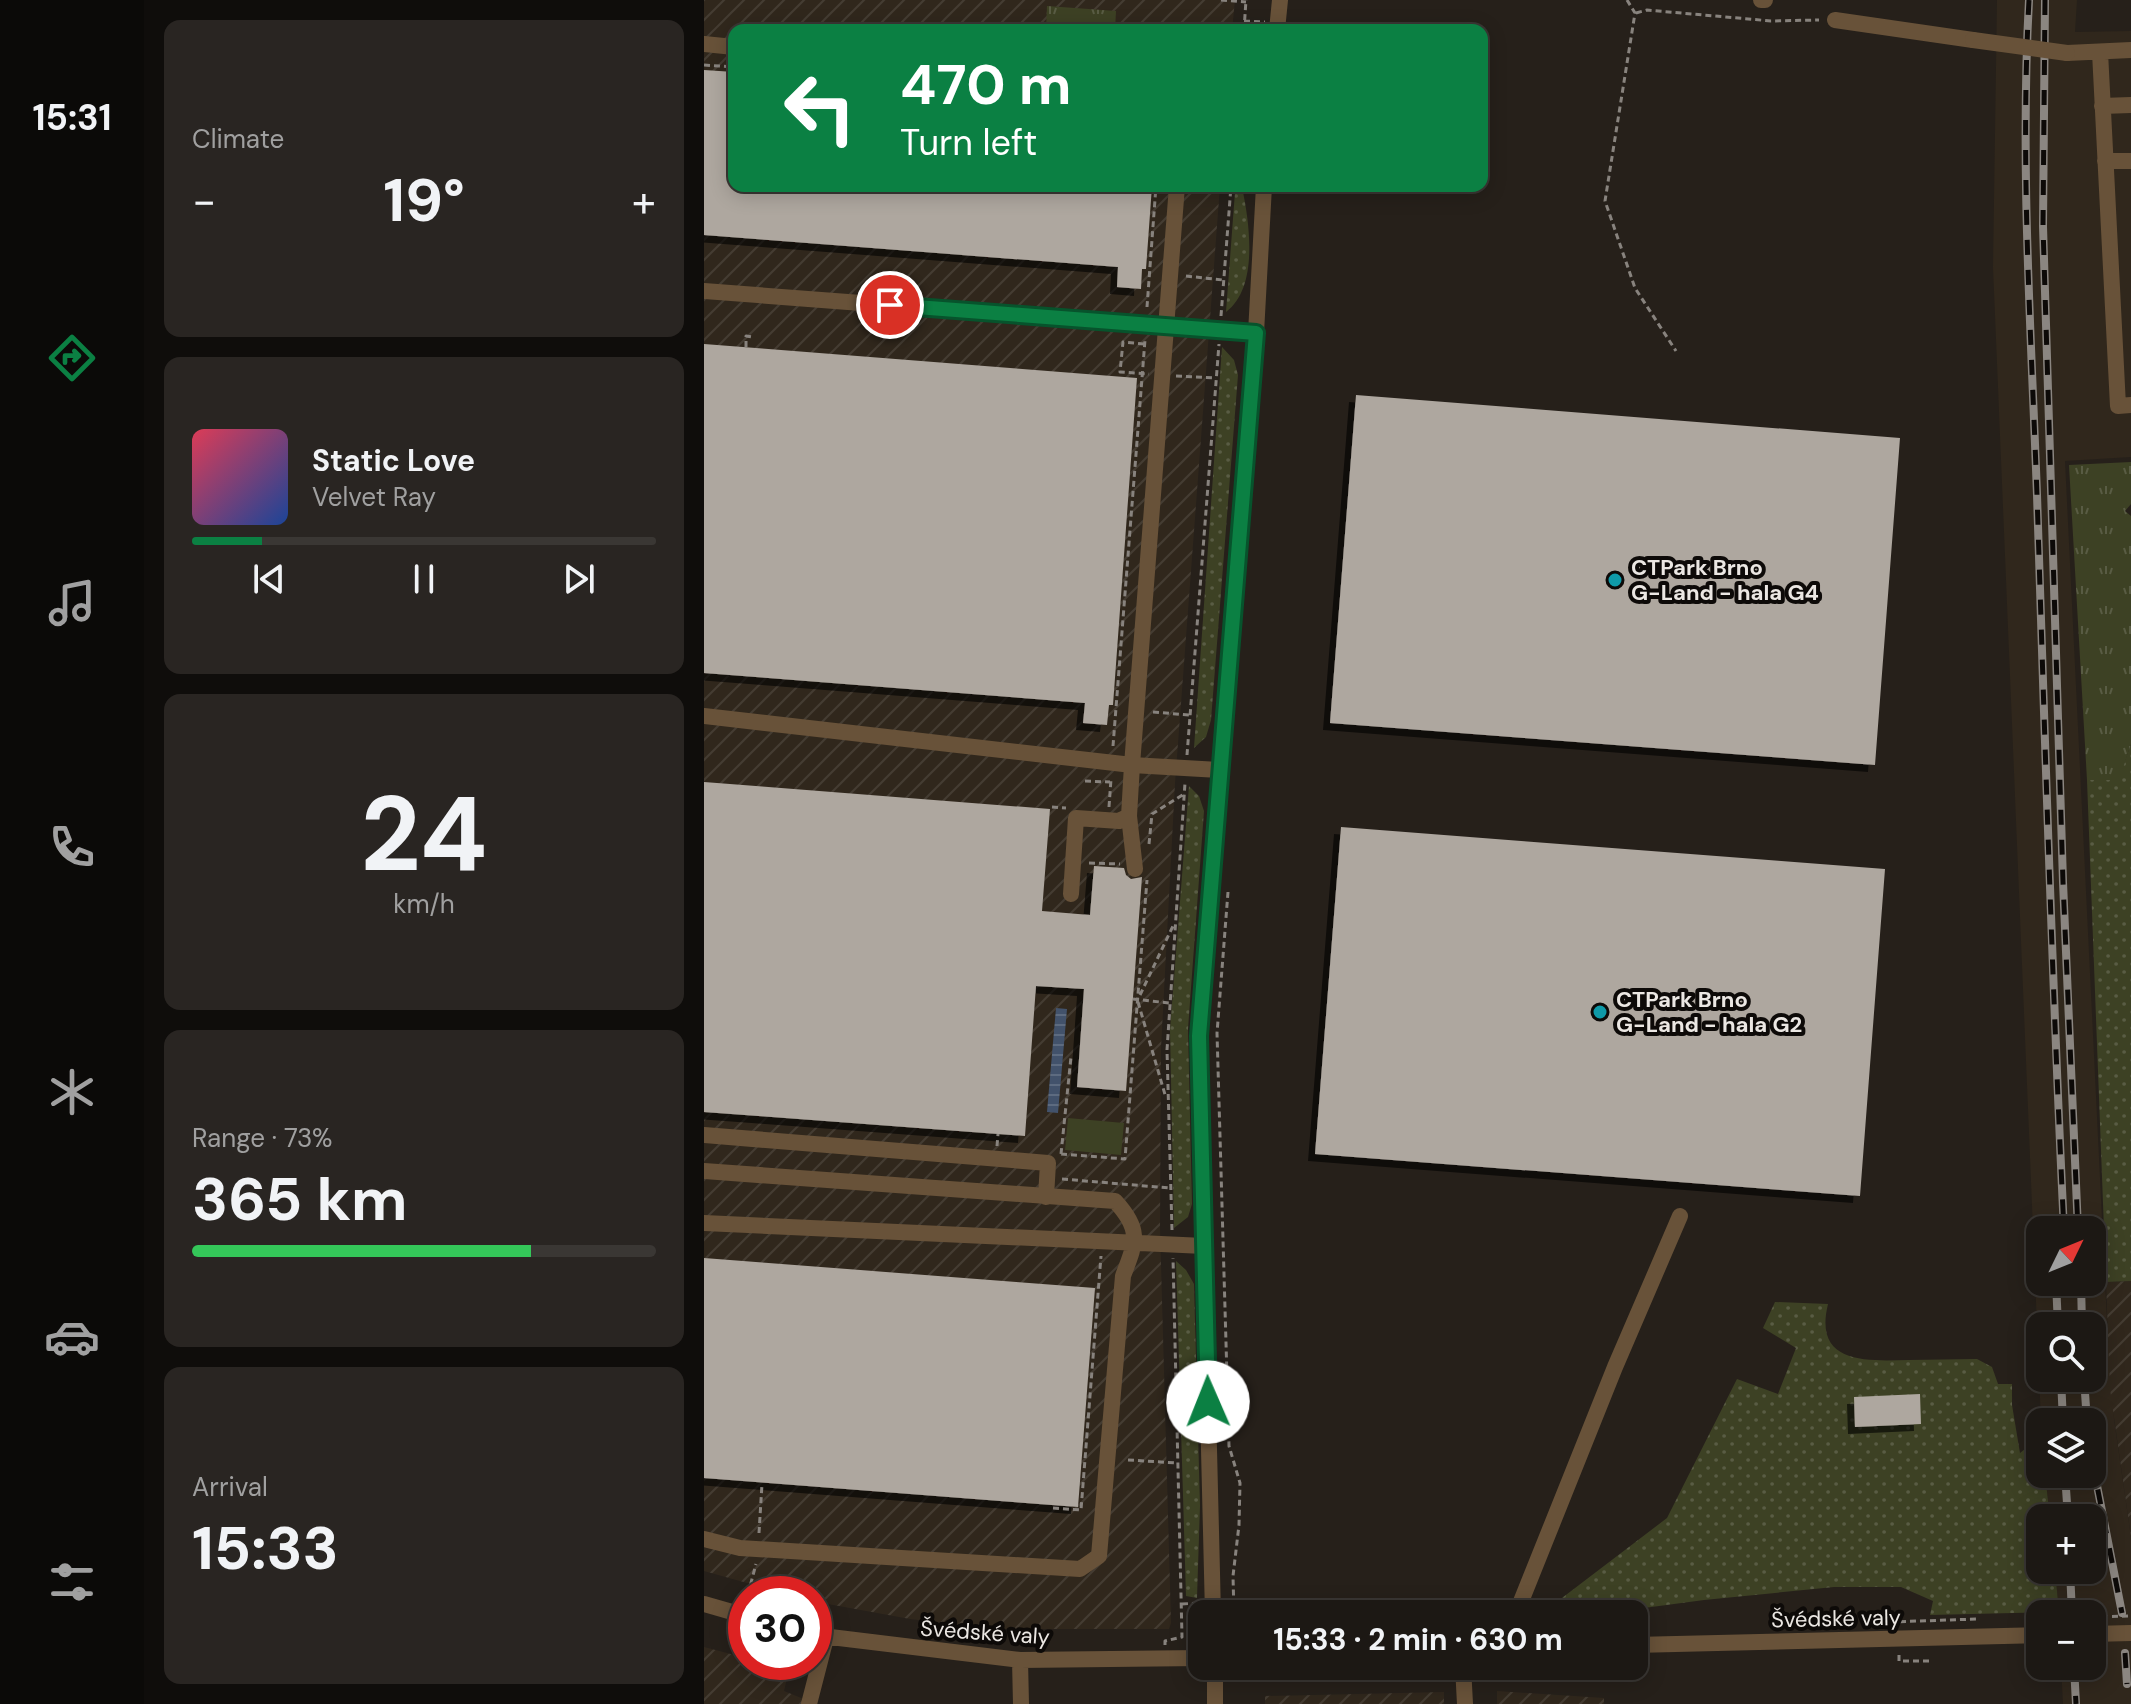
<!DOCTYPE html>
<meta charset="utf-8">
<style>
:root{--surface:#1c1814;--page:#292522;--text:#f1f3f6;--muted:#a0a0a0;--line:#3a3734;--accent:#0b8043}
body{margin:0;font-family:"DM Sans",sans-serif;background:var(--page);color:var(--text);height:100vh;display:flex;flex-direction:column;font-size:30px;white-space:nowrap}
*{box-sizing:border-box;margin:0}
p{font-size:26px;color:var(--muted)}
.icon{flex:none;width:44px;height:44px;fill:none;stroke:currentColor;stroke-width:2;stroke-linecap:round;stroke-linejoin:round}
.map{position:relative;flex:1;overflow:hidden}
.details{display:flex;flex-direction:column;gap:20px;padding:20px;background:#0f0d0b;width:560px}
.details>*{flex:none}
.guide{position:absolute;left:24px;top:24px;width:760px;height:168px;border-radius:16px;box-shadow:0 4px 20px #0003,0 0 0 2px var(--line);background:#0b8043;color:#fff;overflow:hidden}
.needle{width:52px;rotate:47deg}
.controls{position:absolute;left:1322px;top:1216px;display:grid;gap:16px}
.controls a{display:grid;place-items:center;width:80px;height:80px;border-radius:16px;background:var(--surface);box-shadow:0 4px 20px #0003,0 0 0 2px var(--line);font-size:40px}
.speed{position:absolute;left:24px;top:1576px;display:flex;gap:16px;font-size:40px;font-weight:700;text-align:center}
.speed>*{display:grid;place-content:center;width:104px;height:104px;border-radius:50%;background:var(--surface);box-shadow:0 4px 20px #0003,0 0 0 2px var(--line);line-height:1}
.speed .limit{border:12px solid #d22;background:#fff;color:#111}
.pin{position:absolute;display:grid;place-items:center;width:68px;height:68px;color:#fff;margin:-34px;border:4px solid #fff;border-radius:50%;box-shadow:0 2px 8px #0007}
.me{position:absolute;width:88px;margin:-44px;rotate:359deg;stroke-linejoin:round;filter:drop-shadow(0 0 6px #0008)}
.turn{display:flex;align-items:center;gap:28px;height:168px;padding:0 40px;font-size:36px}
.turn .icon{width:104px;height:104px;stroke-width:2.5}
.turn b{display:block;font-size:56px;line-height:68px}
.big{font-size:60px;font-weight:700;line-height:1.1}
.details .tile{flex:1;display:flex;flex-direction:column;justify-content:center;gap:12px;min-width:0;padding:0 28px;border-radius:16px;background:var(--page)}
.details .dial{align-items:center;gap:0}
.dial b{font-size:104px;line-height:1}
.song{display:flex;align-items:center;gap:24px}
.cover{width:96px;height:96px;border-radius:12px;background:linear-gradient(135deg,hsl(350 70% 55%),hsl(220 70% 35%))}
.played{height:8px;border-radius:4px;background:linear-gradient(90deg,var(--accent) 15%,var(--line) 15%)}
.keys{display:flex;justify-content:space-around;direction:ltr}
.heat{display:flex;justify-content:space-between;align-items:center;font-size:44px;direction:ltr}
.charge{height:12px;border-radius:6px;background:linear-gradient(90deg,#34c759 73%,var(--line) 0)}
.trip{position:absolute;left:484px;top:1600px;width:460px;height:80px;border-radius:16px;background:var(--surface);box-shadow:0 4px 20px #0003,0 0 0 2px var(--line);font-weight:700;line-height:80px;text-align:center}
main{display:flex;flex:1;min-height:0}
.dock{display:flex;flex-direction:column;width:144px;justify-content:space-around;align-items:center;background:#0b0a08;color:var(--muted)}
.dock .icon{width:56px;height:56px}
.dock .active{color:var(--accent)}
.dock b{font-size:36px;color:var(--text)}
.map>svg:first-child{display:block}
.built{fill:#30271c;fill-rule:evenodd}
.industrial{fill:url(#industrial-furrows)}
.grass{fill:url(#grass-dots)}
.park{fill:url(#park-tufts)}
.pitch{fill:#3d4124}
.water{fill:url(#water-rules)}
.building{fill:#aea79f;filter:url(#shadow)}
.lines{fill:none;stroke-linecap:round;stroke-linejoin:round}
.path{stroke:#88837e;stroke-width:3;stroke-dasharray:6 4;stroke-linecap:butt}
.minor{stroke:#685239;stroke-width:16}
.rail-casing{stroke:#8b8681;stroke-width:8}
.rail{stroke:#0d0a08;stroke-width:5;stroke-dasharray:15;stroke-linecap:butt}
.path-bridge{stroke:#88837e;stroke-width:3;stroke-dasharray:6 4;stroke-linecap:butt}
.minor-bridge{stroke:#685239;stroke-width:16}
.route-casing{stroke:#07532c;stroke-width:20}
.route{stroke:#0b8043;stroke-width:14}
.culture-dot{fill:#0f9aa8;stroke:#0d0a08;stroke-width:3}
.labels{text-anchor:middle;stroke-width:8;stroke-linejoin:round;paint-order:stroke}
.poi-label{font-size:22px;font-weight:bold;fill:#ebe7e3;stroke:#0d0a08;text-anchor:start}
.street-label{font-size:22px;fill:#ebe7e3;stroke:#0d0a08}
</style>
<main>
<nav class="dock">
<b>15:31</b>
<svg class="icon active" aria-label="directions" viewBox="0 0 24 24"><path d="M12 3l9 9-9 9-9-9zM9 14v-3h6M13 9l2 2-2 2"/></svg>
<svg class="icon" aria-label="music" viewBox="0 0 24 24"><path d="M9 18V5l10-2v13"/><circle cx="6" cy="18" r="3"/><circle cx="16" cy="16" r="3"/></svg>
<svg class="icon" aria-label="phone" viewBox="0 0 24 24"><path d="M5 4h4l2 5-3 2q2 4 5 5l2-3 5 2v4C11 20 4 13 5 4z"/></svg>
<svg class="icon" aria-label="climate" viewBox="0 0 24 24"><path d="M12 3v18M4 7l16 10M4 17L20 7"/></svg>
<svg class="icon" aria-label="car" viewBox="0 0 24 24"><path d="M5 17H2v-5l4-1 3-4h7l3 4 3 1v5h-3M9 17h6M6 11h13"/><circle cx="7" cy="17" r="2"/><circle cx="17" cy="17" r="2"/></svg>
<svg class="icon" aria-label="filters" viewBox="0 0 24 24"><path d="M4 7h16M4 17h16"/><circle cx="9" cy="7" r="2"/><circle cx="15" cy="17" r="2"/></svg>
</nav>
<section class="details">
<div class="tile"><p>Climate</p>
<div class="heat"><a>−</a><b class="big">19°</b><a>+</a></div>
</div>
<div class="tile">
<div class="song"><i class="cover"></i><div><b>Static Love</b><p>Velvet Ray</p></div></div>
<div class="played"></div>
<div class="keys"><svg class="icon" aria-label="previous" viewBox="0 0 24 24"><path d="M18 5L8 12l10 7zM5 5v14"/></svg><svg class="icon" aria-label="pause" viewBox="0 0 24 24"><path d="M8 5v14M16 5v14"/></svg><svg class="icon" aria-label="next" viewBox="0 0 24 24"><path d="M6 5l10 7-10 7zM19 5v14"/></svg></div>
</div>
<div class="tile dial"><b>24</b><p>km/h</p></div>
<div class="tile"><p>Range · 73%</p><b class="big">365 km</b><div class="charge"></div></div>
<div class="tile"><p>Arrival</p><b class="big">15:33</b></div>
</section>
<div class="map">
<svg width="1427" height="1704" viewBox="0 0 1427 1704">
<defs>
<pattern id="industrial-furrows" width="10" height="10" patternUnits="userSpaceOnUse" patternTransform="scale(2)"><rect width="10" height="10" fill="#30271c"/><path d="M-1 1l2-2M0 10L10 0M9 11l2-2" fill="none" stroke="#443c32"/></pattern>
<pattern id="grass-dots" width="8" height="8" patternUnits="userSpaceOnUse" patternTransform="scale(2)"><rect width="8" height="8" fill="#3d4124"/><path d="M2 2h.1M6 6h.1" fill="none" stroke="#595c44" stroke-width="1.8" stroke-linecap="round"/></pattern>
<pattern id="park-tufts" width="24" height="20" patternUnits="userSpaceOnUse" patternTransform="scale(2)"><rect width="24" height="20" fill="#3d4124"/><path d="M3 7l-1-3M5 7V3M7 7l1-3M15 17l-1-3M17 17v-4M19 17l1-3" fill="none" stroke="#595c44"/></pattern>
<pattern id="water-rules" width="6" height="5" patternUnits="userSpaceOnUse" patternTransform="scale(2)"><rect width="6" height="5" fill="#42526b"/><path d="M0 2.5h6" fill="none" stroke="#5d6b80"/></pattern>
<filter id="shadow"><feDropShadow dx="-7" dy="7" stdDeviation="0" flood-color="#0009"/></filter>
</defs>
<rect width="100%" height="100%" fill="#26201a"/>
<path class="built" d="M1293,0H1373L1371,32L1427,31V457L1361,461L1404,1342L1406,1345L1410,1419L1427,1537V1704H1359L1357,1666H1388V1614H1355L1351,1570H1388V1518H1346L1341,1474H1388V1422H1337L1289,267ZM1336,1230H1388V1282H1336ZM1336,1326H1388V1378H1336Z"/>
<path class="industrial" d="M0,0H531L528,30H30V186H516L471,783L457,1048L456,1228L467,1623L465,1629H293L206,1619L113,1602L110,1601V1594H83L0,1571Z
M1427,1281V1537L1406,1389L1402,1282Z
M0,1647L42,1658V1662H59L95,1671L92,1679L83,1678L80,1691L112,1704H0Z
M793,1691L900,1698V1704H793Z
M740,1692V1704H561V1696Z"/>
<path class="grass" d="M531,192H539C546,227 554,288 522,312Z
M518,347L530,360L534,375L507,720L502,737L490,748Z
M1427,744V1281L1402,1282L1383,780H1414Z
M485,786L495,796L500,811L484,1029L488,1204L484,1217L470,1228L466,1030Z
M472,1261L482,1270L490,1284L496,1506L493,1598L482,1596Z
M1071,1302L1124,1304C1109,1365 1163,1361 1205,1360C1228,1360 1251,1359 1273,1359L1288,1367L1294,1384H1308V1405L1316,1453L1336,1437V1474H1341L1346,1518H1336V1570H1351L1355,1612L1226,1615L1229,1601L1197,1587H1130L1000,1600L895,1614H844L854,1601L963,1518L1033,1379L1074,1394L1092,1348L1059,1328Z"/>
<path class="park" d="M343,6L412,11L411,30H342Z
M1427,462V504L1421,511L1427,516V744L1415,780H1383L1365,465Z"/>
<path class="pitch" d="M364,1118L420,1123L417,1155L361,1150Z"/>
<path class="water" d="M352,1008L363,1009L354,1113L343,1112Z"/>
<path class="building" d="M0,70L30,72V186H448L442,269H438L437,289L413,287L414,267L0,235Z
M0,344L433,378L409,705H405L403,725L379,723L381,703L0,673Z
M652,395L1196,438L1171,765L626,723Z
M0,782L346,809L338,911L386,915L390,866L420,868L422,875L427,879L438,877L422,1091L373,1087L380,989L332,986L321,1136L0,1112Z
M637,827L1181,869L1156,1196L611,1154Z
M0,1258L391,1288L374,1507L0,1478Z
M1216,1394L1217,1424L1151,1427L1150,1397Z"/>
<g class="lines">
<path class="path" d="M517,0L542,2
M923,0L931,13L901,201L931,288L972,351
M932,13L943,10L1067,21L1115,20
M540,21L561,22
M540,30L542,0
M0,65L30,67
M482,276L519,280
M443,307L452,186
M517,316L527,186
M440,344L419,342L416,372L445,374
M42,347V336L48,337
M472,376L512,378
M449,712L485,715
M409,746L441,340
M483,755L515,344
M381,781L406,782
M348,807L362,808
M405,807L407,779
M445,844L448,814L480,794
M385,863L416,864
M524,892L513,1033L525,1446L536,1483L535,1525L529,1576L530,1614
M436,995L469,926
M429,999L465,1003
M434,1002L462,1098
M293,1146L294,1134
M357,1154L421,1159L443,880
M357,1154L367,1057
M358,1179L466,1188
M468,1230L463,1050L481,783
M424,1460L473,1463
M349,1508L377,1510L397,1256
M55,1533L58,1484
M44,1594L52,1564
M478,1604L494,1603
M1186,1622L1274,1619
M461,1645V1641L478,1637L469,1258
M1195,1655V1661H1229"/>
<path class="minor" d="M1057,0H1061
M1131,20L1269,40
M573,30L576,0
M0,44L30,47
M1396,52L1414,406L1427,405
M1363,53L1427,50
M1398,106L1427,105
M1401,161H1427
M0,291L552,333
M0,716L428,765L515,770
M431,869L425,816L428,765L473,186
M367,894L372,818L415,821L425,816
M0,1135L344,1163L342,1197
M0,1171L411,1201C438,1230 432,1242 419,1276L395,1556L376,1569L36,1548L0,1539
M0,1223L500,1246
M0,1604L42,1616
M509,1614L495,1036L552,333L560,186
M812,1614L911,1367L976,1216
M110,1635L316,1660L498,1658
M930,1645L1336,1635
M316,1660L317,1704
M511,1666V1704
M759,1666L761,1704
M105,1704L122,1638"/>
<defs>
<path id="rail" d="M1325,0C1316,164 1327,330 1333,495C1341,740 1348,985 1360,1230
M1341,0L1339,226L1359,882L1374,1230
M1352,1282L1354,1326
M1377,1282L1378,1326
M1357,1378L1359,1422
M1380,1378L1383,1422
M1388,1460L1418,1613
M1361,1474L1364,1518
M1366,1570L1368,1614
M1421,1653L1423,1684
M1370,1666L1372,1704"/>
</defs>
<use href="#rail" class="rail-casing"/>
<use href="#rail" class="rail"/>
<path class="path-bridge" d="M1388,1617L1427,1616"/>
<path class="minor-bridge" d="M1269,40L1363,53
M1388,1634L1427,1633"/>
</g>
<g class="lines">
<defs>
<path id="route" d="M186,305L552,333L495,1036L504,1402"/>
</defs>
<use href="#route" class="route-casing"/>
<use href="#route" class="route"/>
</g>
<g class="culture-dot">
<circle cx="911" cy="580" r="8"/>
<circle cx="896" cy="1012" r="8"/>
</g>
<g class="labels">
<g class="poi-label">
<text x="927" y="575">CTPark Brno<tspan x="927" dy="25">G-Land - hala G4</tspan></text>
<text x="912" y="1007">CTPark Brno<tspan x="912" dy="25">G-Land - hala G2</tspan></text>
</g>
<g class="street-label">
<text transform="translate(1132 1618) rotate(-1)" y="8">Švédské valy</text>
<text transform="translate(281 1632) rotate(4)" y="8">Švédské valy</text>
</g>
</g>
</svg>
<div class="controls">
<a><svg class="needle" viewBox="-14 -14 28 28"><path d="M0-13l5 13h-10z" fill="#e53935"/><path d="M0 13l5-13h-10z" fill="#a0a0a0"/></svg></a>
<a><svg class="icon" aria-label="search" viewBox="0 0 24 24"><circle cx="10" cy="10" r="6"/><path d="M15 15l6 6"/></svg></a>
<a><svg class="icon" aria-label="layers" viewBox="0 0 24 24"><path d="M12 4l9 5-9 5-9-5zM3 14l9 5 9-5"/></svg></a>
<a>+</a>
<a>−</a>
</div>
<div class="speed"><div class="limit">30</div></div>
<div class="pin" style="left:186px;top:305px;background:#d93025"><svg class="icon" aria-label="arrive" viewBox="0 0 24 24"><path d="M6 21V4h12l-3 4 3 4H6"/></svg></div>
<svg class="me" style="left:504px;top:1402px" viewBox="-20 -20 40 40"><circle r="19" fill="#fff"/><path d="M0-13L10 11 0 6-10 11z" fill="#0b8043"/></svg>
<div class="trip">15:33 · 2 min · 630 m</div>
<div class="guide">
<div class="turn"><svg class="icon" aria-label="left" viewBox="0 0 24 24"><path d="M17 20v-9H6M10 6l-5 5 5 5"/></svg><div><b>470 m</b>Turn left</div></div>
</div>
</div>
</main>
